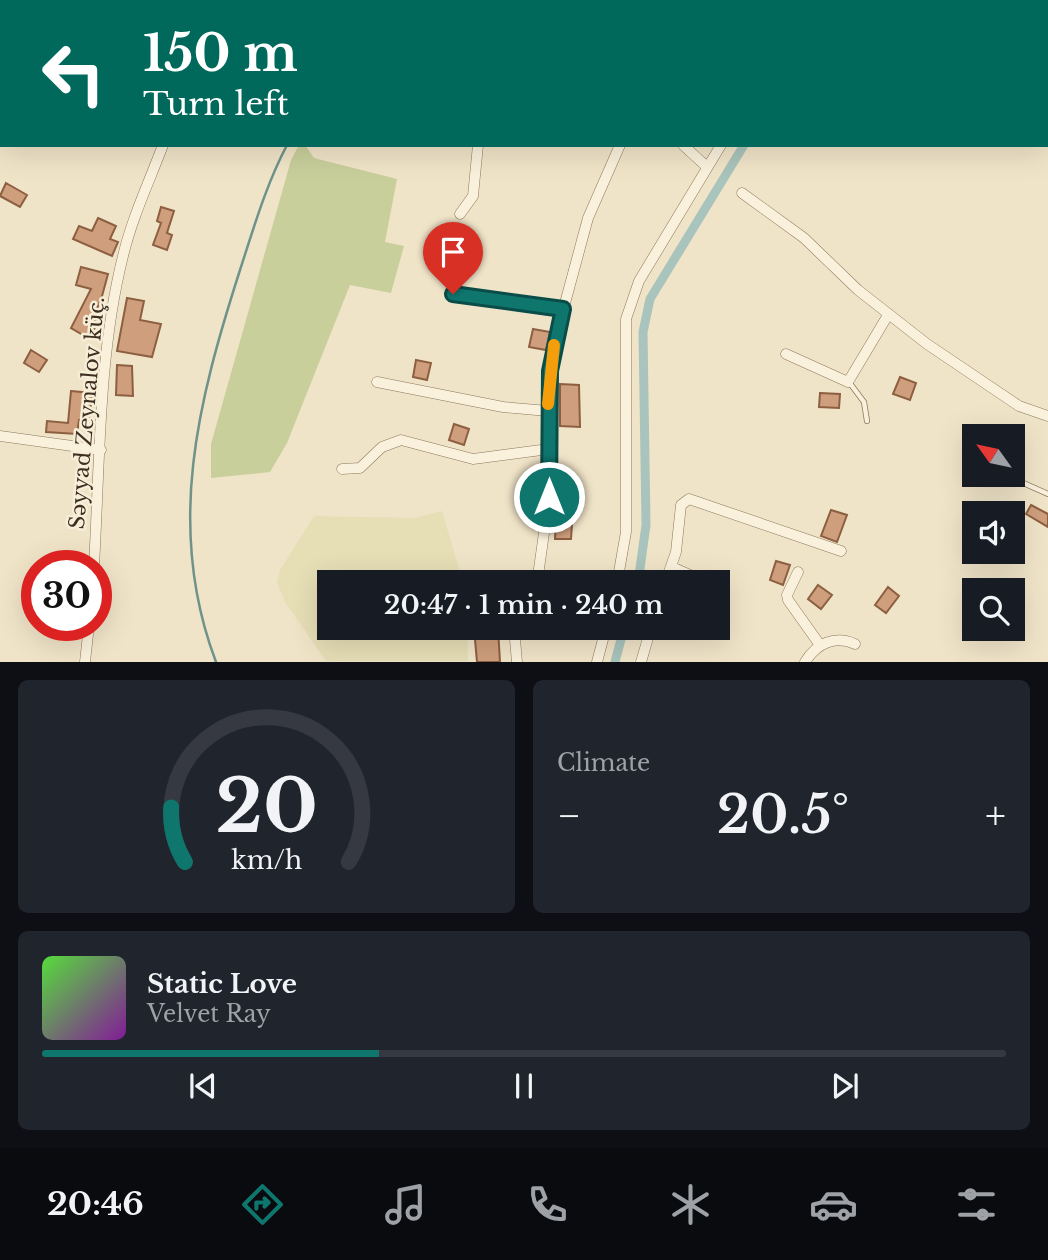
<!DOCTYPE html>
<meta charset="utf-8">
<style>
:root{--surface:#171b24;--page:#20242c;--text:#f1f3f6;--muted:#9ea1a6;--line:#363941;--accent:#0f766e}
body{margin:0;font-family:"Libre Baskerville",serif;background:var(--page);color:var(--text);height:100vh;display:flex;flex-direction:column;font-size:26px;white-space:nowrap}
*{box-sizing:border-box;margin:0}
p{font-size:23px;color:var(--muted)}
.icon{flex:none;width:38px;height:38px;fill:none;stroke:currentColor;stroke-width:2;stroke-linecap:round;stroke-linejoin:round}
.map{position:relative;height:662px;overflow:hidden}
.drawer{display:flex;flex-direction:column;gap:18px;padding:18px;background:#0d0f14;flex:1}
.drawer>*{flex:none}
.top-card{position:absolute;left:0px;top:0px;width:1048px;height:147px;box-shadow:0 7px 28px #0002;background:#00695c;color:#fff;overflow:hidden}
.needle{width:46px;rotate:303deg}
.fabs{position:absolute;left:962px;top:424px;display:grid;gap:14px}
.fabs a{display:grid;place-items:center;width:63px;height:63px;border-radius:0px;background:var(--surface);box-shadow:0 7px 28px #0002;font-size:35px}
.speed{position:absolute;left:21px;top:550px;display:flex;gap:14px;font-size:35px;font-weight:700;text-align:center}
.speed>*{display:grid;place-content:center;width:91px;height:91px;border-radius:50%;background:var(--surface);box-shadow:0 7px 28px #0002;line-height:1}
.speed .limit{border:10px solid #d22;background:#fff;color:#111}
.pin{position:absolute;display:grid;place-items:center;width:60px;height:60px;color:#fff;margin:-72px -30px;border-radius:50% 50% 50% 0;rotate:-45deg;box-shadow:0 0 7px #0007}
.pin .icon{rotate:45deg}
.me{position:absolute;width:77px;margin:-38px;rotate:0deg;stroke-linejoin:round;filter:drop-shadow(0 0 5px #0008)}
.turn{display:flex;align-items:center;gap:24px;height:147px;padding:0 28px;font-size:32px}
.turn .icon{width:91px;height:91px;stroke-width:2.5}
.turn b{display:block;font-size:49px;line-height:60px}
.big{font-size:52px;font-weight:600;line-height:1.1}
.drawer .tile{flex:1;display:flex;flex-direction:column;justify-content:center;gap:10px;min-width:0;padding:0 24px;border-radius:10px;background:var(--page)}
.drawer .dial{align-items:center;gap:0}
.dial svg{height:182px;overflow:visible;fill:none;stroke:var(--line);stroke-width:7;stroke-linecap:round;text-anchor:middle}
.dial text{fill:var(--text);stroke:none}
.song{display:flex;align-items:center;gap:21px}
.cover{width:84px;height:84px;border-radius:10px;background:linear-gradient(135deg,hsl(110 70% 55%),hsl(290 70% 35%))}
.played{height:7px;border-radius:4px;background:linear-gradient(90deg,var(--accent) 35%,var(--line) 35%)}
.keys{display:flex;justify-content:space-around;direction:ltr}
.heat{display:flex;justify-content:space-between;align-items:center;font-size:38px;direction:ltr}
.drawer .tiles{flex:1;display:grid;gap:18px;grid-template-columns:1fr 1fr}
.tile:last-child{grid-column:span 2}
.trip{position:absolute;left:317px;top:570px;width:413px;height:70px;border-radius:0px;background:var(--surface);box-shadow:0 7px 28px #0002;font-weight:600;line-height:70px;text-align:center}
.tabs{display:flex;height:112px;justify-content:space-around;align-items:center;background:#090b0e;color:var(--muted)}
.tabs .icon{width:49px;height:49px}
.tabs .on{color:var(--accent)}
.tabs b{font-size:32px;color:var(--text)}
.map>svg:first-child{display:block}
.farmland{fill:#e6deb5}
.green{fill:#c9cf9b}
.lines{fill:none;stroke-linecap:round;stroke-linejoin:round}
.stream{stroke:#6f938a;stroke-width:2.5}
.canal{stroke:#a9c4bc;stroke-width:9}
.building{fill:#cf9f7d;stroke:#8d5f41;stroke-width:2}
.lane-casing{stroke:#8d765c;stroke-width:6}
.street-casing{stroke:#8d765c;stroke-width:11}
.lane{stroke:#faf1dc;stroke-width:4.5}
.street{stroke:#faf1dc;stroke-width:10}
.route-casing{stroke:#0a4d48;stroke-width:18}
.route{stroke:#0f766e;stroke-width:12}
.slow{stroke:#f59e0b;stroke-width:12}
.labels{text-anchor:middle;stroke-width:5;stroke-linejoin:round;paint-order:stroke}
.street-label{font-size:21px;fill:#3d2e20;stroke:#f7eed8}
</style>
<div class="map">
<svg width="1048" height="662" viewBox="0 0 1048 662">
<rect width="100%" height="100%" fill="#f0e4c8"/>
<path class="farmland" d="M442,511L460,572L467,575V583H329V628H467L468,661H326L285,602L277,582L280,570L314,516L415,518Z"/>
<path class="green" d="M299,145H305L314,158L397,179L385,242L404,246L391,293L350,285L287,443L270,472L211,478V444L291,160Z"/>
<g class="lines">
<path class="stream" d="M407,2L408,0
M216,662C165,528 198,401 240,270C254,227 266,185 287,145"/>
<path class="canal" d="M832,2L833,0
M638,583L646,525L643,332L650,299L744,145
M615,662L624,628"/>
</g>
<path class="building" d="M6,183L27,195L20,207L0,196Z
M161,207L174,211L167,233L172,235L167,250L153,245L161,223L157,221Z
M98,218L116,226L110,239L118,242L112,256L73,239L79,226L92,231Z
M81,267L108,274L101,300L92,319L98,323L88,338L71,328L91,289L76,285Z
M127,298L144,301L140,320L161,324L152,357L117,351Z
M533,329L550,332L546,350L529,347Z
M31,350L47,360L39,372L24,363Z
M416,360L431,363L427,380L413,377Z
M117,365L132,366L133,396L116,395Z
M900,377L916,383L910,400L893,394Z
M560,384L579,385L580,427L560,426Z
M71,391L92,393L89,421L79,420L77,434L46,432L47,421L68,423Z
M820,393L840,394L839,408L819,407Z
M454,424L469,429L464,445L449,440Z
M1031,505L1048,514V527L1026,514Z
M831,510L847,515L837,542L821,536Z
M556,523L572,524L571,539H555Z
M776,561L790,565L783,585L770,580Z
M818,585L832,595L821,609L808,599Z
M888,587L899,596L886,613L875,605Z
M474,628H498L500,662H477Z"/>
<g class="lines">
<defs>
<path id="lane" d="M849,382L864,402L867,421
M1010,477L1048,494"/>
<path id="street" d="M471,0L472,2
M35,2L36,0
M217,2L218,0
M503,2L505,0
M566,2L568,0
M730,2V0
M811,2L812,0
M0,13H2
M0,97L2,92
M683,145L707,167
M742,193L804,238L858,290L927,344L1019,406L1048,416
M460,214L473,196L478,145
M453,294L563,309
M786,354L848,382L888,315
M377,382L503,407L548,411
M0,436L101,450
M342,469L360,468L382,447L401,440L473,459L549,449
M94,565C100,463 98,356 123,256C132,218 149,182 163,145
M672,567L708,583
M798,572L787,595L788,600L820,645
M474,579L494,583
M537,583L549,497L548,411L554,344L588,218L620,145
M617,583L626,532V319L639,281L721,145
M665,583L676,552L681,505L689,499L841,551
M718,589L721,592
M514,628L517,662
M85,662L89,625
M597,662L606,628
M641,662L651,628
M805,662C817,643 835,635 855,644"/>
</defs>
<use href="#lane" class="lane-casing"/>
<use href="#street" class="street-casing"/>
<use href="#lane" class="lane"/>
<use href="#street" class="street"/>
</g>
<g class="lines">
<defs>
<path id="route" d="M453,294L563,309L550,371L549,497"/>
</defs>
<use href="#route" class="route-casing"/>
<use href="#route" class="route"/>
<path class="slow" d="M548,404L554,345"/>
</g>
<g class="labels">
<g class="street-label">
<text transform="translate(87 413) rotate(-85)" y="7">Səyyad Zeynalov küç.</text>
</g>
</g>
</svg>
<div class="fabs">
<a><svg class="needle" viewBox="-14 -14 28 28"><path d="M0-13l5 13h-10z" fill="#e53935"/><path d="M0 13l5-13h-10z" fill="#9ea1a6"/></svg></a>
<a><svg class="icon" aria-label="sound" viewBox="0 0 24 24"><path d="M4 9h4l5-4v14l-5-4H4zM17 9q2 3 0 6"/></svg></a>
<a><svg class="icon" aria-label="search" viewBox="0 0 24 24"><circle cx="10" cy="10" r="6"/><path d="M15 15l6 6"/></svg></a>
</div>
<div class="speed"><div class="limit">30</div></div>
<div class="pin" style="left:453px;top:294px;background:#d93025"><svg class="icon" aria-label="arrive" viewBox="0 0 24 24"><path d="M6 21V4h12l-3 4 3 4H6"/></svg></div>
<svg class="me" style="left:549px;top:497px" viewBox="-20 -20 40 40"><circle r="17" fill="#0f766e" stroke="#fff" stroke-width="3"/><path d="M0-11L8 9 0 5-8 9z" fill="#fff"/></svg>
<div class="trip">20:47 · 1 min · 240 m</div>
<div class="top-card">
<div class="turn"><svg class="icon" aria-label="left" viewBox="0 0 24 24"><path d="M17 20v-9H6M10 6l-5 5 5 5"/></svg><div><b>150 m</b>Turn left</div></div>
</div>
</div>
<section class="drawer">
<div class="tiles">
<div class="tile dial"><svg viewBox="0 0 100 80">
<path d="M14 69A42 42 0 1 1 86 69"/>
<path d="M14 69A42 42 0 0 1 8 45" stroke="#0f766e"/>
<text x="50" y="56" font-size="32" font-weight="700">20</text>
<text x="50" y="72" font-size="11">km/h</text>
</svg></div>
<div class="tile"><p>Climate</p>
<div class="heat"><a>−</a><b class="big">20.5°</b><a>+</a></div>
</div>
<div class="tile">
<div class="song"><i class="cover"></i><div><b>Static Love</b><p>Velvet Ray</p></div></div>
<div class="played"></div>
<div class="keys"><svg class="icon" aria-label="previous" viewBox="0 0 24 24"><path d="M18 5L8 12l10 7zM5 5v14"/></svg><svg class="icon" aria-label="pause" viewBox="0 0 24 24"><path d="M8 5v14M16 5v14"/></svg><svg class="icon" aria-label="next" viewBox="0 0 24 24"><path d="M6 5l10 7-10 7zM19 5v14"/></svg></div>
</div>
</div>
</section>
<nav class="tabs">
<b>20:46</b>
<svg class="icon on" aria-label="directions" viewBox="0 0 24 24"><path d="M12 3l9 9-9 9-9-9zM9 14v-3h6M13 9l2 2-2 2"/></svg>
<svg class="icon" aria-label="music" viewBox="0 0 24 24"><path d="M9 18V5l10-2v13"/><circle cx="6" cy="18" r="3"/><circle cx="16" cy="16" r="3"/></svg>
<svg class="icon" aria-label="phone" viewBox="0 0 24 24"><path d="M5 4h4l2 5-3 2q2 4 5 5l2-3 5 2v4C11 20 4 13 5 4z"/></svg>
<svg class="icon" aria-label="climate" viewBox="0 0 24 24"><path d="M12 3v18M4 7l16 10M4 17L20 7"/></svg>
<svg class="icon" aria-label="car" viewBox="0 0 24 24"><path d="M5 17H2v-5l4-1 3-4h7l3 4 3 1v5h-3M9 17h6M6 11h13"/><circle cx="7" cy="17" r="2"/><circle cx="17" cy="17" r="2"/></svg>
<svg class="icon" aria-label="filters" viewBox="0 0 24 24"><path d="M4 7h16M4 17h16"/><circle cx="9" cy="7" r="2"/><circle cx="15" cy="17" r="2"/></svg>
</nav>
